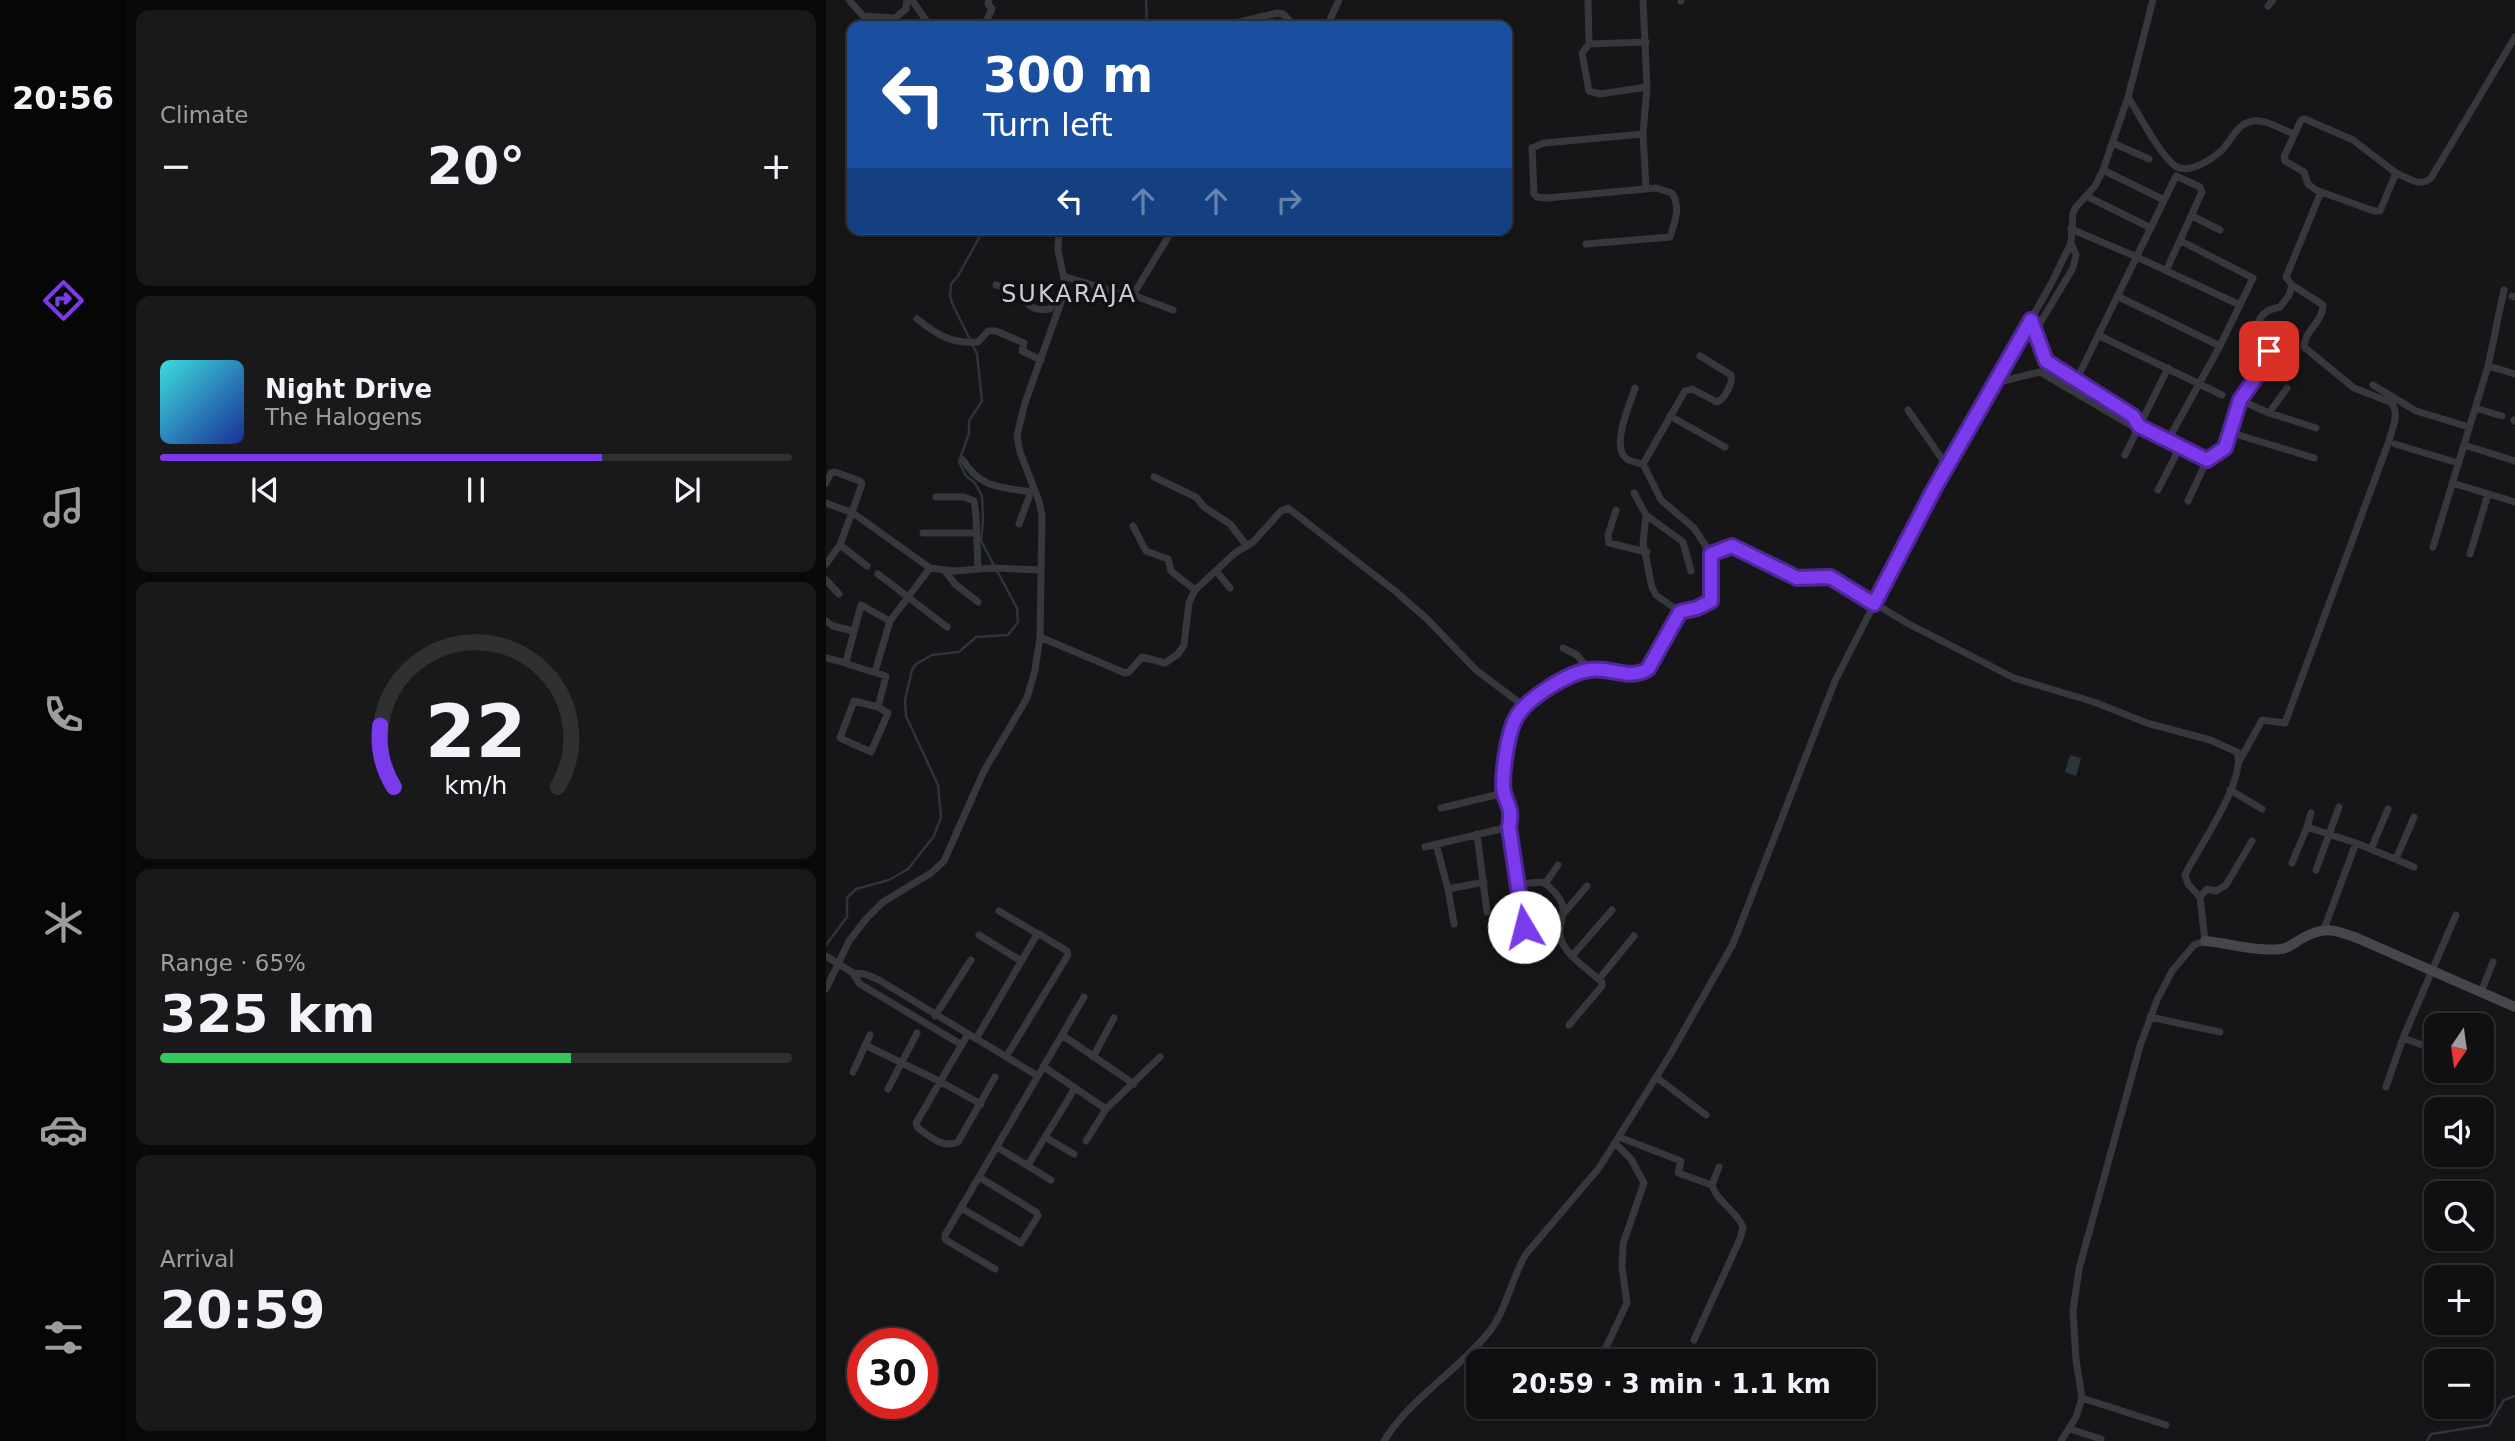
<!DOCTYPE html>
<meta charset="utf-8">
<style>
:root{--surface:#101012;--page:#19191b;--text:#f1f3f6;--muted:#9c9d9f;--line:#303032;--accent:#7c3aed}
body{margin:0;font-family:"DejaVu Sans",sans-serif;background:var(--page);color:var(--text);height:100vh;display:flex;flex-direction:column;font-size:26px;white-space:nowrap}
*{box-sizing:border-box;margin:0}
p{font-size:23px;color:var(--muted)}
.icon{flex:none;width:38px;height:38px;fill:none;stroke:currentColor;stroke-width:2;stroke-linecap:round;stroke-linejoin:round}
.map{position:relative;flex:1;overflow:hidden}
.details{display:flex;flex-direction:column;gap:10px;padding:10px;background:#09090a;width:700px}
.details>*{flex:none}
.banner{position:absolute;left:21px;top:21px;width:665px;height:214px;border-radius:14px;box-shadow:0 2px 5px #0004,0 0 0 2px var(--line);background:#1a4fa0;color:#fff;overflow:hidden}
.needle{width:46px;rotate:193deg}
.buttons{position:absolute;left:1598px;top:1013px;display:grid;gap:14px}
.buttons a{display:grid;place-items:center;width:70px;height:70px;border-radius:14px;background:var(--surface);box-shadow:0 2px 5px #0004,0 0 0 2px var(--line);font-size:35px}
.speed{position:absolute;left:21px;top:1328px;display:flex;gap:14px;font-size:35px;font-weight:700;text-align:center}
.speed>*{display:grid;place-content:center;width:91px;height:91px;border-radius:50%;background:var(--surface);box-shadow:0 2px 5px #0004,0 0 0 2px var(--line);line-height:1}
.speed .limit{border:10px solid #d22;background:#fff;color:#111}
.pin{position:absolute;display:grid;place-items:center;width:60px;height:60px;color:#fff;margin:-30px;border-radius:14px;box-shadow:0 4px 10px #0006}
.me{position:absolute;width:77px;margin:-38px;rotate:352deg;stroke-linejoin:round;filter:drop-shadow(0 0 5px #0008)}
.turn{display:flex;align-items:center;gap:24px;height:147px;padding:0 21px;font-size:32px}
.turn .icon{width:91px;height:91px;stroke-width:2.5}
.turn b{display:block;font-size:49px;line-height:60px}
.lanes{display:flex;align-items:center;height:66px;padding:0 21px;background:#0003;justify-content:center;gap:35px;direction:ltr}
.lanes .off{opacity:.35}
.big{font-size:52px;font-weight:600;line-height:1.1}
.details .widget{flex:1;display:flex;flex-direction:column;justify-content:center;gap:10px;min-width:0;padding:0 24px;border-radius:14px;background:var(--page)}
.details .dial{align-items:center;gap:0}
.dial svg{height:182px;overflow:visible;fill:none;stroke:var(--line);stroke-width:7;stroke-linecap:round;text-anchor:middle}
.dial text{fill:var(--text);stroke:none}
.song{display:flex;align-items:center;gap:21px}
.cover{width:84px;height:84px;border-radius:10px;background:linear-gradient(135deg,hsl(180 70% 55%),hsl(230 70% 35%))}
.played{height:7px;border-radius:4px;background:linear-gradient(90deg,var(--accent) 70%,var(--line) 70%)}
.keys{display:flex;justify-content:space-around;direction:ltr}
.heat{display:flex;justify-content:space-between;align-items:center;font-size:38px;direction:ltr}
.charge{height:10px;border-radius:5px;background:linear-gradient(90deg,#34c759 65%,var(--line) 0)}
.trip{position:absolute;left:640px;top:1349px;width:410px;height:70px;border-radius:14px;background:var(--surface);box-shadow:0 2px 5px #0004,0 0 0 2px var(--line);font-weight:600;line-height:70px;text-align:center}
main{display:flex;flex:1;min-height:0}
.tab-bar{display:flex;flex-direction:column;width:126px;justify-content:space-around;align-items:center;background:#060607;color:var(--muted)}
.tab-bar .icon{width:49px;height:49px}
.tab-bar .on{color:var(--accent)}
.tab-bar b{font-size:32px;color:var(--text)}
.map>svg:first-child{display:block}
.water{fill:#2c353c}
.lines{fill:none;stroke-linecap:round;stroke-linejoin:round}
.stream{stroke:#2c353c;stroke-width:2.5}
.street{stroke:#37383d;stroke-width:7}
.secondary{stroke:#45474d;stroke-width:10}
.route-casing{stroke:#51269a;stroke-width:18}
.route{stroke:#7c3aed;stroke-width:12}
.labels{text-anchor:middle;stroke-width:7;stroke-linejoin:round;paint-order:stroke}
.quarter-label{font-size:24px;letter-spacing:2px;fill:#c9ccd4;stroke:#111113}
</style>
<main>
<nav class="tab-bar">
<b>20:56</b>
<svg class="icon on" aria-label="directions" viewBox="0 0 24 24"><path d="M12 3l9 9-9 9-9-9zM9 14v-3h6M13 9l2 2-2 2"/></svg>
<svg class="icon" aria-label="music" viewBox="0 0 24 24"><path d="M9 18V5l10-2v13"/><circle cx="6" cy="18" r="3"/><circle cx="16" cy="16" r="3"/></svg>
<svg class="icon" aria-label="phone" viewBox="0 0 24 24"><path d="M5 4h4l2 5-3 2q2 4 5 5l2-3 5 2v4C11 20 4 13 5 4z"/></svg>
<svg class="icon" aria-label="climate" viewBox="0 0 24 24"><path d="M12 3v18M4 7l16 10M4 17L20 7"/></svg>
<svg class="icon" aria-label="car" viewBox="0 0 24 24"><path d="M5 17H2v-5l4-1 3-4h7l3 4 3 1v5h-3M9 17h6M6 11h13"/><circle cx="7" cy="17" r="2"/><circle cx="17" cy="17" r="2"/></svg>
<svg class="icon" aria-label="filters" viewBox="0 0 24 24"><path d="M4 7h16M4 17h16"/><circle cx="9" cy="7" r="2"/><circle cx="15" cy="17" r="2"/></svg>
</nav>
<section class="details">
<div class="widget"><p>Climate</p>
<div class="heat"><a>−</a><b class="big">20°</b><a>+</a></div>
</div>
<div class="widget">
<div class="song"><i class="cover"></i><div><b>Night Drive</b><p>The Halogens</p></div></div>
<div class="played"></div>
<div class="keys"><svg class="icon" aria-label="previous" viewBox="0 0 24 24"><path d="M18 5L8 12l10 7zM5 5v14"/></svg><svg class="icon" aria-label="pause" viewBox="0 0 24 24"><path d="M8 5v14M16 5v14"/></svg><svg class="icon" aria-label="next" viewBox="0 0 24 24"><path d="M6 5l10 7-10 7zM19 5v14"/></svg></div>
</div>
<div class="widget dial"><svg viewBox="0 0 100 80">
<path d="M14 69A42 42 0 1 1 86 69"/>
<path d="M14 69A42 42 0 0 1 8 42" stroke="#7c3aed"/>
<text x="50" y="56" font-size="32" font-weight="700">22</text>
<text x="50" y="72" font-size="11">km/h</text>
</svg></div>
<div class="widget"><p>Range · 65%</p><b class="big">325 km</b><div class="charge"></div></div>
<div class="widget"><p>Arrival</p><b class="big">20:59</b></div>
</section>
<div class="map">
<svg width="1689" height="1441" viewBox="0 0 1689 1441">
<rect width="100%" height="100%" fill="#161618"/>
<path class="water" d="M1244,755L1255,758L1250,776L1239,772Z"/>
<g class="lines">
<path class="stream" d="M320,0L321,26
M0,945L21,917V898L30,889L63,880L82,869L108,836L115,817L112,785L80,716L79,700L86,670L90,664L106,655L133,652L150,637L182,635L192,622L191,608L155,541L157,521L156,496L149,483L140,476L133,462L143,433V421L156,401L151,354L126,303L124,296L125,284L132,276L158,229
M1601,1441L1605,1434L1663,1425L1678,1400L1689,1396"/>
<path class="street" d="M23,0L37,16L69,18L80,9L81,0
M86,0L104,26
M762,0L763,44L756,53L763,91L774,94L821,87
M817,0L821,87L817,134L820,188
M855,1V0
M1442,6L1447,0
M158,26L166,9L162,4L163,0
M397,26L451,13L457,14L466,23L464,26
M501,26L513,0
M763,44L820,42
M1302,97C1314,116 1332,152 1348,165C1361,176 1385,160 1396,150C1407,139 1410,124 1427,121C1440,119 1456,130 1468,134
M1287,143L1323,159
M1277,170L1338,200
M1570,173L1527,140L1479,119L1475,120L1458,157L1459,161L1478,172L1482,184L1490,190L1548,211H1554L1570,173C1582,178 1594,188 1605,178L1689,37
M1260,196L1325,228
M1366,216L1394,230
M1245,229L1311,257L1414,305
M760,244L844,237C849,221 855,208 846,193L830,188L721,198L711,197L708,194L706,148L718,143L817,134
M240,277L299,295H307L347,229
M170,285C177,288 186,291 192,296C204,304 205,312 224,309L232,296L238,295
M307,295L347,310
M1291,296L1394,346
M1686,296L1689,297
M91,319C112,335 124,344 152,342L162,331H170L198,343L196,351L215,360
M1205,320L1220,361L1307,416L1313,426
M1210,330L1247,268L1250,255L1245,243
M1272,335L1396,395
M1662,366L1689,374
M1250,381L1350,176L1374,187L1376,192L1340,271
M1173,382L1214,372L1306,426H1313L1381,460
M1547,385L1590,411L1643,427
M809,388C804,404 784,447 801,459C805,462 812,463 817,464
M1414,400L1443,413L1490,428
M1649,408L1676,416
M1082,410L1121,466
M1443,413L1461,388
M844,416L899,447
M1688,420L1689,421
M1403,432L1488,458
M1342,440L1394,346L1427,278L1355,241
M1569,444L1632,463
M1638,445L1689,461
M1299,455L1342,368
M137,460C155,489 175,487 206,492
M817,464L859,391L866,389L891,402C899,399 907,383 905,375L874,356
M817,464L835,500L868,528L885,554
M328,477L370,497L378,507L404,524L421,546
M0,483L5,473L9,472L34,481L36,484L14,545L0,564
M1626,483L1689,502
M1332,490L1354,447
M808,493L820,515L857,542L865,571
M110,497H138L148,501L150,516L152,569
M1362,501L1381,460L1399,448L1414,400L1442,357L1441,348L1430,333C1432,316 1438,310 1454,307L1463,295L1466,285
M0,503L27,513L104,568L128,571L167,568L215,570
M790,510L782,535L783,543L821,552
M820,515L817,543L826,587L830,595L854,612
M193,524L206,489
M307,526L320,551L342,559L345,571L369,590
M97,533H150
M14,545L41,566
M1607,547L1662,366L1678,290
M1644,554L1662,494
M119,571L129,584L152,602
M391,572L404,588
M52,574L121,627
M0,580L13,594
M0,621L7,626L27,631
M214,637L299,673L303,672L316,657L339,663L352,654L358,645L363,603L369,590L409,553L427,542L455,511L462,508L569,591L601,619L650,670L699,707
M737,648L751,655L763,670
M0,658L20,663
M49,672L64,621L104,568
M28,701L52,707L62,713L45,752L14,738Z
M52,707L60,676L21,664L20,662L35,605L64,621
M1414,760L1436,720L1459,723L1563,441C1566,429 1575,411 1564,402L1528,388L1478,347C1478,331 1497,322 1497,305L1466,285L1460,277L1495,192
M1404,790L1436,809
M615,808L678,793
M1481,827L1485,813
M651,834L661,912
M610,844L622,889L628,924
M599,847L683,827
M1545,849L1562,809
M1570,859L1588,817
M1466,863L1481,827L1530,843
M1490,870L1513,807
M692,884L717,882C756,911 724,921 737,944C745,959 764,971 776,982V986L743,1025
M719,884L732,865
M622,889L658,882
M1374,897L1381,889L1390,891L1400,885L1426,841
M173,911L212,934
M738,913L761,886
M1498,929L1530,843L1588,867
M153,935L195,961
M701,948L683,830L685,810L678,793L677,783L681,750L688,721L692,713L727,685L750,673L767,669L805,675L822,669L854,612L877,606L885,601V554L903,546L910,547L971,578L1000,576L1007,578L1081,623L1188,678L1268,702L1321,723L1384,740L1411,752C1421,780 1372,848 1359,875L1362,884L1374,897L1379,941L1368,945L1346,971L1331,1000L1314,1046L1253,1269L1247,1311L1250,1360L1256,1398L1250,1417L1235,1441
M0,956L27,973L39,974L53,980L212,1076L258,997
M746,956L786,910
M27,973L34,984L136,1045
M773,979L808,936
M0,989L23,941L40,919L57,902L105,873L118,861L158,771L201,698L209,670L214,637L216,515L213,501L194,452L191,435L199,403L240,288L232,250L233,229
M1655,992L1667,962
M109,1016L145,960
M1324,1017L1394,1032
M142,1034L90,1123L92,1128C104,1137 118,1149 132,1142L169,1077
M236,1035L308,1084
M1577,1038L1610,1050
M150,1039L210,936L213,934L241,951L242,955L180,1057
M39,1045L115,1082L155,1104
M267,1057L288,1018
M218,1067L280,1109L334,1057
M27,1072L44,1035
M830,1077L880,1115
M1626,1080L1629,1071
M1560,1087L1577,1038L1630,915
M62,1089L91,1033
M219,1137L248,1154
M793,1137L855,1161L852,1173L886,1185C890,1201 911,1211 917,1227L914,1239L868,1340
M260,1141L280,1109
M171,1147L225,1180
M202,1165L249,1088
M886,1185L893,1167
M135,1208L195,1243L212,1216L210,1212L153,1177
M169,1269L123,1242L119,1239V1235L212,1076
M773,1362L801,1303L796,1267L797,1244L818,1183L805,1159L789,1143
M1256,1398L1340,1425
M1244,1429L1275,1439
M558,1441C585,1397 631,1372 663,1332C681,1309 685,1279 700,1254L773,1168L844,1055L907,944L1009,681L1095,512L1225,284L1245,243L1247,213L1250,207L1269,186L1277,170L1302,97L1327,0"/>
<path class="secondary" d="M1379,941C1404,943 1429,952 1455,949C1463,948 1468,943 1475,939C1498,926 1507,929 1531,938L1689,1007"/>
</g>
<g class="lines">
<defs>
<path id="route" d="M698,927L683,827C688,803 677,803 677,785C677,768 682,730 691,716C703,697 742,673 763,670C784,666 803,681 822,669L854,612L871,608L885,601V554L906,546L971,578L1004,577L1048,604L1108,489L1205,320L1220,361L1307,416L1313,426L1381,460L1399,448L1414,400L1438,366L1443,351"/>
</defs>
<use href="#route" class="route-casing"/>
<use href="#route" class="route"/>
</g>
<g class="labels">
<g class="quarter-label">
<text x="243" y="302">SUKARAJA</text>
</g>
</g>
</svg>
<div class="buttons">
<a><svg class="needle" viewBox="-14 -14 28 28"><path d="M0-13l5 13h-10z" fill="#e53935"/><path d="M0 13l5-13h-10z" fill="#9c9d9f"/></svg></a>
<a><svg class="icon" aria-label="sound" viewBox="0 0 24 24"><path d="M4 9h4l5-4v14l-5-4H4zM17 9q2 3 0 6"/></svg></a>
<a><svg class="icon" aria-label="search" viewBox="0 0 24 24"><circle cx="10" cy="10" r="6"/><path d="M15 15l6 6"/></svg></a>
<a>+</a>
<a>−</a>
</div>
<div class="speed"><div class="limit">30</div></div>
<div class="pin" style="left:1443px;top:351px;background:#d93025"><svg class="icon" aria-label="arrive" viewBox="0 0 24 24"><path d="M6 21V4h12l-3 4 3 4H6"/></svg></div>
<svg class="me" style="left:698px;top:927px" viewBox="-20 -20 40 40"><circle r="19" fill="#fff"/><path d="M0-13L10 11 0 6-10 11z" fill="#7c3aed"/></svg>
<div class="trip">20:59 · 3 min · 1.1 km</div>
<div class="banner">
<div class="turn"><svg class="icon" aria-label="left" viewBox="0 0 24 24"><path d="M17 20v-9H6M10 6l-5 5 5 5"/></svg><div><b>300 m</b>Turn left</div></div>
<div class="lanes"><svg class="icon" aria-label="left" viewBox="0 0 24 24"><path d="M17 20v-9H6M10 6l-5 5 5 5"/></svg><svg class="icon off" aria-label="ahead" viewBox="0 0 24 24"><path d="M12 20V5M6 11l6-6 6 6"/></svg><svg class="icon off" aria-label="ahead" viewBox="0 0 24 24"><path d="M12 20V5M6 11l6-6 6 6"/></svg><svg class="icon off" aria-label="right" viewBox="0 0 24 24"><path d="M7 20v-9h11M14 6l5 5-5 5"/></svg></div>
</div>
</div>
</main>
